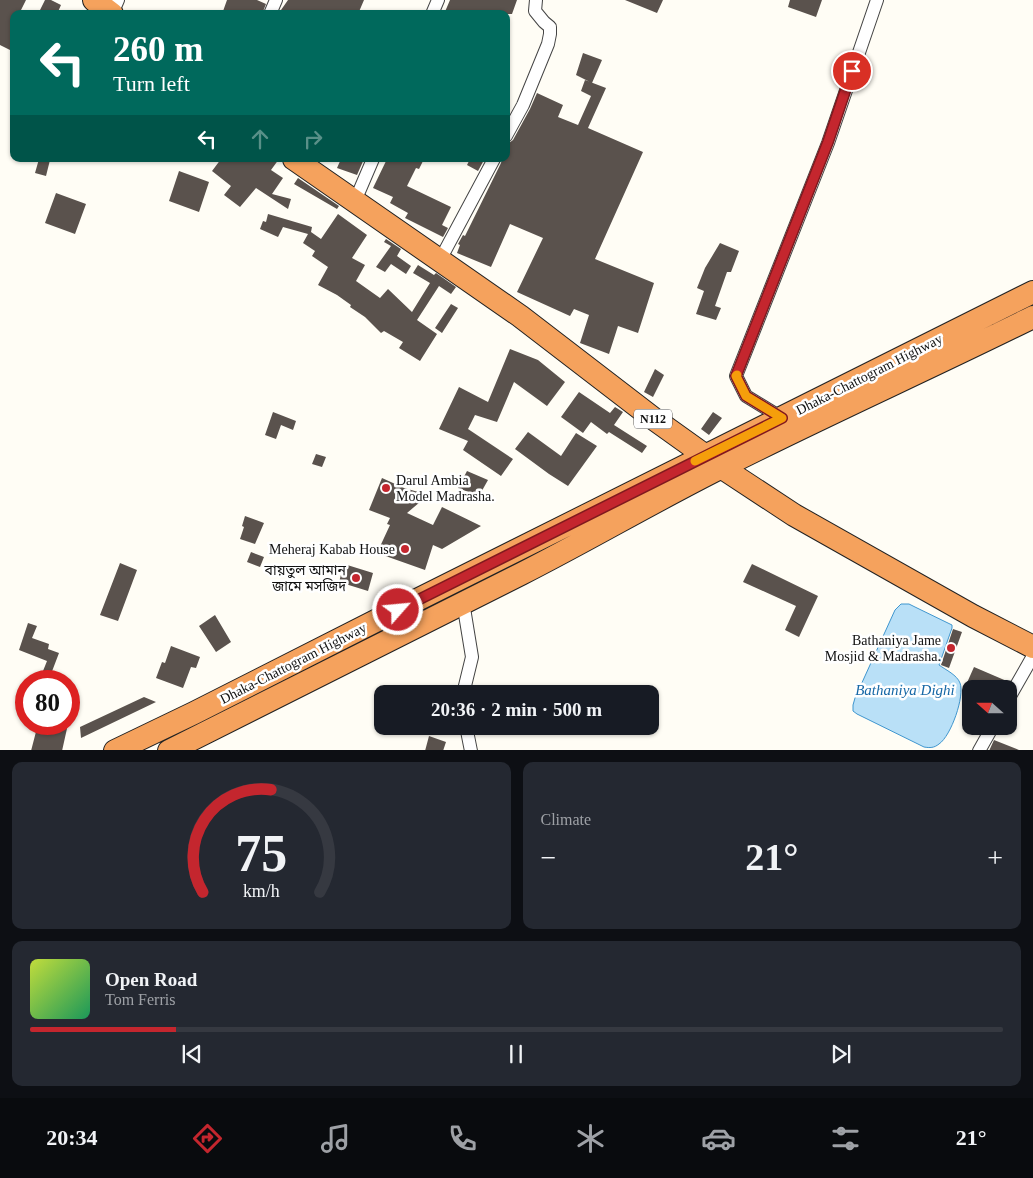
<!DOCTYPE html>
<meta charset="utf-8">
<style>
:root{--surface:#171b24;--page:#242831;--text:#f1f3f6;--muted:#9ea1a6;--line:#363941;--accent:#c4262e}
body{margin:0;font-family:"Times New Roman","Noto Sans Bengali",serif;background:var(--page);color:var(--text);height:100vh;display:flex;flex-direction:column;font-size:19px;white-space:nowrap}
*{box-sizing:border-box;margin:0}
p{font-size:16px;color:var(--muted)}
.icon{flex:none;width:28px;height:28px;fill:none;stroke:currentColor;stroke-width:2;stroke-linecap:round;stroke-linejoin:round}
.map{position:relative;height:750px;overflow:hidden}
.details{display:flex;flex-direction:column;gap:12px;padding:12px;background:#0d0f14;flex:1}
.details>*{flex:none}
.hud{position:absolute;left:10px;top:10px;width:500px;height:152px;border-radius:10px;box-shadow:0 1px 4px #0004;background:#00695c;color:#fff;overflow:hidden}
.needle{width:32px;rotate:291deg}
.fabs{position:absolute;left:962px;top:680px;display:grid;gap:10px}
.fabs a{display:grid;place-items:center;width:55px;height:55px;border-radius:10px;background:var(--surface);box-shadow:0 1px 4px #0004;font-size:25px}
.speed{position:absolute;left:15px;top:670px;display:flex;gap:10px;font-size:25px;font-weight:700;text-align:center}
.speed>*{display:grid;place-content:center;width:65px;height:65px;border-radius:50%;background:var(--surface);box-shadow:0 1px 4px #0004;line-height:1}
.speed .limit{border:8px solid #d22;background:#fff;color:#111}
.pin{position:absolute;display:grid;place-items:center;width:42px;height:42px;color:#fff;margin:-21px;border:2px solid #fff;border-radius:50%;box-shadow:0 1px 5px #0007}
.me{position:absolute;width:55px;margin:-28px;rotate:63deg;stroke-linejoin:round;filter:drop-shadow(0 0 4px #0008)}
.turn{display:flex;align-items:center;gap:18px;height:105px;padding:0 20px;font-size:22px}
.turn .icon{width:65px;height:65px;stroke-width:2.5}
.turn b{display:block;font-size:35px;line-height:42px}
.lanes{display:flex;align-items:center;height:48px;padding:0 20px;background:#0003;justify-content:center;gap:25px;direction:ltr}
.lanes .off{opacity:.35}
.big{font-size:38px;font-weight:700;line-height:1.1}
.details .widget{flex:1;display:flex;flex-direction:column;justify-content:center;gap:8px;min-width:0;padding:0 18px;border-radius:10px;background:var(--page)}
.details .dial{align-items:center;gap:0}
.dial svg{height:130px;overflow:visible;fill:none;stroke:var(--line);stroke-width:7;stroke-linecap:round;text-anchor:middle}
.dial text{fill:var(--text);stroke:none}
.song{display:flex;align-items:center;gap:15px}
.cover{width:60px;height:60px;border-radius:8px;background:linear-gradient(135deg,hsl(70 70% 55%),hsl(150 70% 35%))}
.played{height:5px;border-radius:2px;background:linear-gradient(90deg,var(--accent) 15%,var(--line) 15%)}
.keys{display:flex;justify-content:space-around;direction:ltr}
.heat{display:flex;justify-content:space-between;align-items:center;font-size:28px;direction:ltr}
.details .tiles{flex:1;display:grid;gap:12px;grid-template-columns:1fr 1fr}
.widget:last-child{grid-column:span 2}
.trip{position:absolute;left:374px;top:685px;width:285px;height:50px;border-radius:10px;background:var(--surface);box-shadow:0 1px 4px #0004;font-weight:700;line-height:50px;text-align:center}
.dock{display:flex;height:80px;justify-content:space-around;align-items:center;background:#090b0e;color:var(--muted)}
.dock .icon{width:35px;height:35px}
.dock .selected{color:var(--accent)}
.dock b{font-size:22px;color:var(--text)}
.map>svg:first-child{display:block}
.water{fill:#b9e0f7;stroke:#3f96cf}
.building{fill:#5a524d}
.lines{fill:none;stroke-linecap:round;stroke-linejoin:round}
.street-casing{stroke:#444;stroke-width:14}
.highway-casing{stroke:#222;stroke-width:24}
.street{stroke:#fff;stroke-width:12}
.highway{stroke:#f5a25d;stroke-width:22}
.route-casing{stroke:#7f191e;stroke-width:12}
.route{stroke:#c4262e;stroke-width:9}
.slow{stroke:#f59e0b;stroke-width:9}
.poi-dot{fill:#c4262e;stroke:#fff;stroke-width:2}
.labels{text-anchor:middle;stroke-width:5;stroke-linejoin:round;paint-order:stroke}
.shield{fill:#fff;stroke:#585858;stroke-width:1}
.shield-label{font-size:12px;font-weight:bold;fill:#111}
.street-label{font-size:14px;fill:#111;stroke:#fff}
.poi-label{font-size:14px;fill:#111;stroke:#fff;text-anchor:end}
.water-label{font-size:15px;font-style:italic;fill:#1768a6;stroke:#fff}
</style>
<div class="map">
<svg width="1033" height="751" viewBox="0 0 1033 751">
<rect width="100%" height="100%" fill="#fffdf5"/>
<path class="water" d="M901,604H909L915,607L952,625V628L939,665C946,670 957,675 960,683C965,696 951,736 939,744C934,748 930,748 924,747L857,714L853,711V705L855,698L895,610Z"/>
<path class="building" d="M0,0H26L19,14H14V52L0,45Z
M45,0H51L61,5L57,14H38Z
M227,0H257L266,4L262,14H222Z
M288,0H364L358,14H287L281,10Z
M450,0H517L512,14H444Z
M625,0H663L657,13Z
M790,0H822L816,17L788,7Z
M583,53L602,60L592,83L576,75Z
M585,80L606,88L588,128L643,152L595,259L654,283L638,333L618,326L609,354L580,343L589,315L574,309L570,316L517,292L543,238L510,224L491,267L457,253L460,245L458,244L463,235L465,236L501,163L502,159H506V149L509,143L513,140L530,109L537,93L563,105L558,117L578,125L591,96L581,91Z
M39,159L50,160L46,176L35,173Z
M221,159H279L271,170L283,178L272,194L291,199L288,209L256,188L240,207L224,195L231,186L212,171Z
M341,159H364L357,175L337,168Z
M387,159H424L419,169L416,168L407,186L451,207L442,225L448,228L443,237L405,218L408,213L390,203L393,197L373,188Z
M470,159L484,160L478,171L467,165Z
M179,171L209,182L199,212L169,201Z
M298,178L339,206L337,209L294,184Z
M56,193L86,204L75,234L45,223Z
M268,214L312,227L311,232L321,239L338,214L367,235L352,258L365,265L356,281L380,298L388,289L412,312L430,283L413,273L418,265L434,275L436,273L456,287L451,294L439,286L417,320L437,334L420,361L399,348L403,342L384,331L381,333L365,317L350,307L351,305L337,295L318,285L328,267L312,256L315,251L303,243L308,234L283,227L278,237L260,229L263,221L266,222Z
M386,239L401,249L397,256L411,266L406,274L391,264L385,272L376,267L391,246L384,242Z
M720,243L739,251L731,272H727L715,306L721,308L716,320L696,314L704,291L697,288L705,268Z
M451,304L458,308L442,333L435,328Z
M510,349L538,360L565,382L547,406L514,382L497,422L475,415L468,429L513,459L501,476L463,450L468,441L439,429L459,387L488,402Z
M655,369L664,375L653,397L644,392Z
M579,392L610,413L615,407L623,412L614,425L647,446L642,453L609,432L607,434L591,422L583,433L561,417Z
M273,412L296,421L293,430L281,425L276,439L265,435Z
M713,412L722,418L709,435L701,429Z
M528,432L561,456L576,433L597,446L568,486L549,474L515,449Z
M316,454L326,457L322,467L312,464Z
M467,471L488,480L479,496L458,488Z
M382,478L404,488L422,493L420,502L407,513L433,525L442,507L481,526L442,549L433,545L425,570L377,553L390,525L387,524L390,518L369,510Z
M245,516L264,523L255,544L240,539L244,527L242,526Z
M251,552L264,557L260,567L247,562Z
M120,563L137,570L118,621L100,615Z
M344,564L373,573L368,591L339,582Z
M752,564L818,596L799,637L785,630L796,606L743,582Z
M215,615L231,642L216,652L199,626Z
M28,623L37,626L32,638L49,644L48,649L59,653L51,674L43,671L47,661L19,650Z
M953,629L962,632L949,668L941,665Z
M171,646L200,657L196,668L191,667L183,688L156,678L162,662L165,663Z
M974,667L1009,682L1005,689H975L966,685Z
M144,697L156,702L81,738L80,727Z
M38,724H68L62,751H31Z
M429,736L446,742L443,751H425Z
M994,740L1019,750V751H989Z"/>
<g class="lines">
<defs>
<path id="street" d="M112,14L118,0
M270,14L276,0
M432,14L438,0
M506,136L523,105L548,44L550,34V27L544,22L535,11L536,0
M355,201L373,159
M440,260L494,159
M782,418L746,396L736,376L828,143L877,0
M463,694L472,657L463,602
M1009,698L1033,656
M466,726L471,751
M979,751L993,726"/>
<path id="highway" d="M94,0L112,14
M294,159L520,316L654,419L721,467L794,515L973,616L1033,647
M115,751L194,713L415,601L1033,292
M169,751C286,691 404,633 521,574C588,540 654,501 722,467C825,415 930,368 1033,317"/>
</defs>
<use href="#street" class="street-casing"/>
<use href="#highway" class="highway-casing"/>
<use href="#street" class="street"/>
<use href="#highway" class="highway"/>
</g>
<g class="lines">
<defs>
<path id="route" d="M398,610L782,418L746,396L736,376L828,142L852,71"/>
</defs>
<use href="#route" class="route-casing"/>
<use href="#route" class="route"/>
<path class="slow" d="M695,461L782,418L746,396L736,376L737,375"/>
</g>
<g class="poi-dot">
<circle cx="386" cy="488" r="5"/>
<circle cx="405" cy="549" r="5"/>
<circle cx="356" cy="578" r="5"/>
<circle cx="951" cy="648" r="5"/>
</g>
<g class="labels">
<rect class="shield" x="634" y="409.5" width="38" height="19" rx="4"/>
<g class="shield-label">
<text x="653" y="423">N112</text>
</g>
<g class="street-label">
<text transform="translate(869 374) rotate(-27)" y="5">Dhaka-Chattogram Highway</text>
<text transform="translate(293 663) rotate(-27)" y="5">Dhaka-Chattogram Highway</text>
</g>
<g class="poi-label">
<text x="396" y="485" text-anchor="start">Darul Ambia<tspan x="396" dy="16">Model Madrasha.</tspan></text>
<text x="395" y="554">Meheraj Kabab House</text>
<text x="346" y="575">বায়তুল আমান<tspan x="346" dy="16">জামে মসজিদ</tspan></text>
<text x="941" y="645">Bathaniya Jame<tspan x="941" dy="16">Mosjid &amp; Madrasha.</tspan></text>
</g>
<g class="water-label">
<text x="905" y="695">Bathaniya Dighi</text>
</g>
</g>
</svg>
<div class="fabs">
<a><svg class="needle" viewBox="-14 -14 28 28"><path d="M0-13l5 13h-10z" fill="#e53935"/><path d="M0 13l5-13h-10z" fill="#9ea1a6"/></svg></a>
</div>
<div class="speed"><div class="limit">80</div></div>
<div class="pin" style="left:852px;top:71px;background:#d93025"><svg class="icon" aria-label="arrive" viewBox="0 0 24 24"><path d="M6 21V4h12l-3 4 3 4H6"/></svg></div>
<svg class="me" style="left:398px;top:610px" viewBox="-20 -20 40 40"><circle r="17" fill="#c4262e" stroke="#fff" stroke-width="3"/><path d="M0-11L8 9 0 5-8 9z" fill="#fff"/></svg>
<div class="trip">20:36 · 2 min · 500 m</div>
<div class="hud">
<div class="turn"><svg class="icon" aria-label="left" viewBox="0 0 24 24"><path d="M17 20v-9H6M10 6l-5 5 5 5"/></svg><div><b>260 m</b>Turn left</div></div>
<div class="lanes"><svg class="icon" aria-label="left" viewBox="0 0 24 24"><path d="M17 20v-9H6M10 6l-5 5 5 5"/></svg><svg class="icon off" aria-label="ahead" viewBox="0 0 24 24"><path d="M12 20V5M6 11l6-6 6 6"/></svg><svg class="icon off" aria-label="right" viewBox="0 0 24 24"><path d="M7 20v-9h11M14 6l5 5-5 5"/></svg></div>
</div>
</div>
<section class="details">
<div class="tiles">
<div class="widget dial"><svg viewBox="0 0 100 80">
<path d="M14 69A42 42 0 1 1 86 69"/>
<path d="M14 69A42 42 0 0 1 56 6" stroke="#c4262e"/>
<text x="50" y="56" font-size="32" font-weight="700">75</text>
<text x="50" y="72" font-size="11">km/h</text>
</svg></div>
<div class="widget"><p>Climate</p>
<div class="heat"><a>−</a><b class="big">21°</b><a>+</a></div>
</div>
<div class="widget">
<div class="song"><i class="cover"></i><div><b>Open Road</b><p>Tom Ferris</p></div></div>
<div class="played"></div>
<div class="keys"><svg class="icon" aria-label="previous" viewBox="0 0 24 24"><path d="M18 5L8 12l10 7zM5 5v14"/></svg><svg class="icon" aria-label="pause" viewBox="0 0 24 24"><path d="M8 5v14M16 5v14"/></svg><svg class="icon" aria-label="next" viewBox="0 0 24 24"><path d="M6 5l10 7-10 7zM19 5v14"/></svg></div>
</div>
</div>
</section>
<nav class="dock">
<b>20:34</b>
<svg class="icon selected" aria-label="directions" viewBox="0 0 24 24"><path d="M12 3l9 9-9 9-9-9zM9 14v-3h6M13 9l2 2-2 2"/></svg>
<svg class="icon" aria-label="music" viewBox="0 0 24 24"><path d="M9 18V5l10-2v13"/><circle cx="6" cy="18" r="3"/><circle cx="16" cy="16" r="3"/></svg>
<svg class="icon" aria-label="phone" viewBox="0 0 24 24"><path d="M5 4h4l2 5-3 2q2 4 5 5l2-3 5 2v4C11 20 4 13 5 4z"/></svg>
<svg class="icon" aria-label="climate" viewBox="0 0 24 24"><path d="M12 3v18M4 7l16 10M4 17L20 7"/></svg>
<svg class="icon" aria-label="car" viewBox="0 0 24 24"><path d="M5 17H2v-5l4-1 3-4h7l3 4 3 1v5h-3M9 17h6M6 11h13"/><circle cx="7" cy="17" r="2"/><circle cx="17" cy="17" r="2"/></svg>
<svg class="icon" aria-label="filters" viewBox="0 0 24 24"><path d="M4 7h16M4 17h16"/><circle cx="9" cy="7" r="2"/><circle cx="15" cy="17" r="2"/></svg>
<b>21°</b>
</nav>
